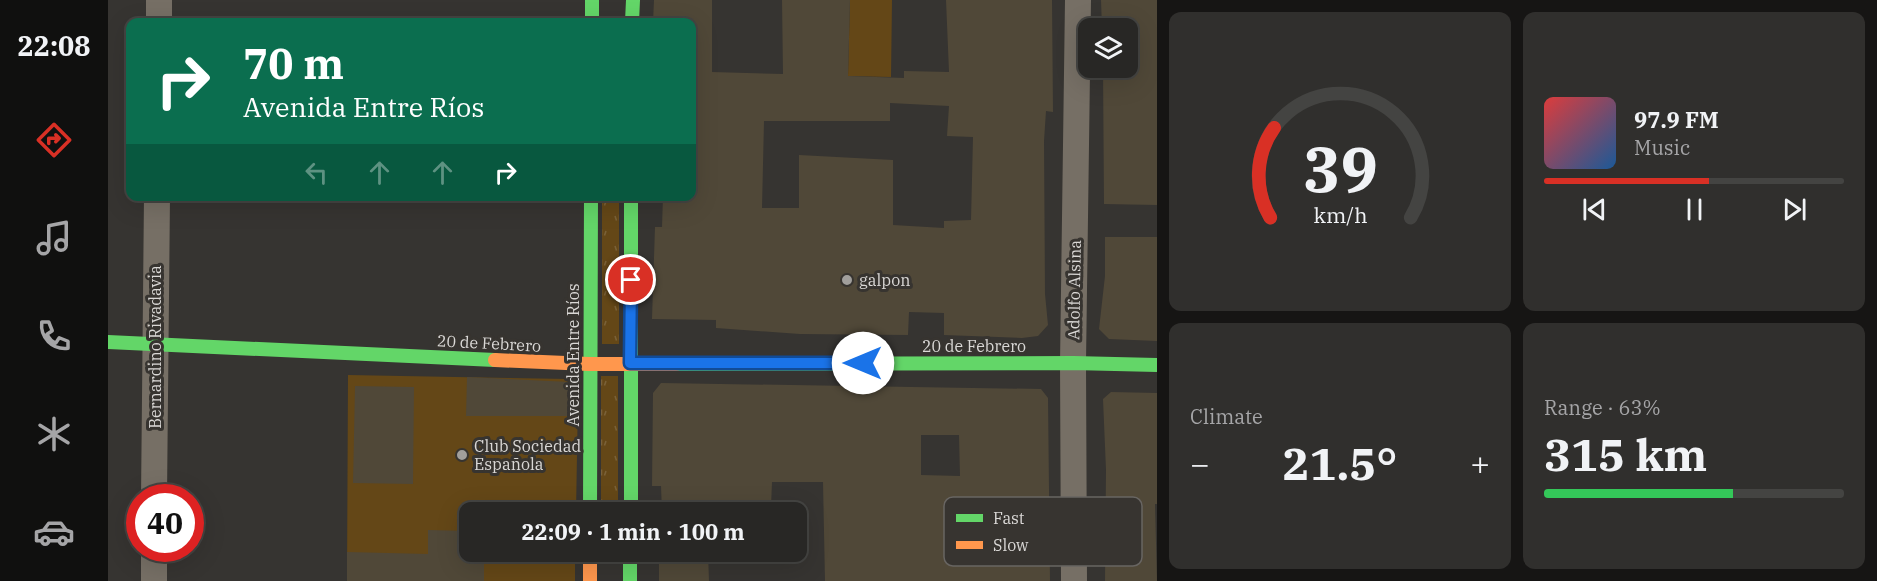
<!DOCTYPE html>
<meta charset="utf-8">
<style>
:root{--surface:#282725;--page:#302f2d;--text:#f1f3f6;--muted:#a5a5a7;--line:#444442;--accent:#d93025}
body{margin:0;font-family:"IBM Plex Serif",serif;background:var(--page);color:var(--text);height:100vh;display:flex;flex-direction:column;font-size:22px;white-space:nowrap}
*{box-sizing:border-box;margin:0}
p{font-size:20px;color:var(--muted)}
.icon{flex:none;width:33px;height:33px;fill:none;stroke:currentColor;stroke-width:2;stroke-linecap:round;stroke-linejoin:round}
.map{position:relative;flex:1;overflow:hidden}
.sheet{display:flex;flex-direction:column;gap:12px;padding:12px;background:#161514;width:720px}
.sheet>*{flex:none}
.top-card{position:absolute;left:18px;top:18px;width:570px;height:183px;border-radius:12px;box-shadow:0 6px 24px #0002,0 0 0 2px var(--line);background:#0b6e4f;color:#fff;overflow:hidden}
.buttons{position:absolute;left:970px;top:18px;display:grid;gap:12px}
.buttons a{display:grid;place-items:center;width:60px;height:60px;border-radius:12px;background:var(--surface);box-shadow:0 6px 24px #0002,0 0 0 2px var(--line);font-size:30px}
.speed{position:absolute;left:18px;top:484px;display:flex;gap:12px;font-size:30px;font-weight:700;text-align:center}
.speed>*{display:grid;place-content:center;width:78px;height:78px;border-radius:50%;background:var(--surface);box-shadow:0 6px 24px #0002,0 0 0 2px var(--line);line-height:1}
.speed .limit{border:9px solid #d22;background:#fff;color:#111}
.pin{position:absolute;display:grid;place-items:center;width:51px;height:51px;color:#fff;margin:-26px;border:3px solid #fff;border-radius:50%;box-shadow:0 2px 6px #0007}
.me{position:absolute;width:66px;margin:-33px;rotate:270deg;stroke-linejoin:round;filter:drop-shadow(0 0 4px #0008)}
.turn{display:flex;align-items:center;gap:21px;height:126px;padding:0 18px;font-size:27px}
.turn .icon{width:78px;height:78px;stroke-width:2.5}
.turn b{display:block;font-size:42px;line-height:51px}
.lanes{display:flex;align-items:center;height:57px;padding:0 18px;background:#0003;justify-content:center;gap:30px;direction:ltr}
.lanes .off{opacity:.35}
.big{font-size:45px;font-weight:700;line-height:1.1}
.sheet .tile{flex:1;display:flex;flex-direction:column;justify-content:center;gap:9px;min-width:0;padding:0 21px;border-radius:12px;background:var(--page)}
.sheet .dial{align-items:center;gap:0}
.dial svg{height:156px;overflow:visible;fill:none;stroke:var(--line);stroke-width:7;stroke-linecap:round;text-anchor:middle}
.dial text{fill:var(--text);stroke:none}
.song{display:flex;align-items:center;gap:18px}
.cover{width:72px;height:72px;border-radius:9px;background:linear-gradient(135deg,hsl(0 70% 55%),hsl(210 70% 35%))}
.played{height:6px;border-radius:3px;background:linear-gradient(90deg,var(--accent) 55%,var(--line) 55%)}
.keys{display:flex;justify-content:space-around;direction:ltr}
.heat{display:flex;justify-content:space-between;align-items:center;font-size:33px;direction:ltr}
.charge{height:9px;border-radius:4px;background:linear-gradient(90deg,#34c759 63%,var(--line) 0)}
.sheet .tiles{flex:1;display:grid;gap:12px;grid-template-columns:repeat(2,1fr)}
.trip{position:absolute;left:351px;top:502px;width:348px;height:60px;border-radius:12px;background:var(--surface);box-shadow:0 6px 24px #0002,0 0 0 2px var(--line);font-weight:700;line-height:60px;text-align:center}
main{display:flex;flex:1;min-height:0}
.tabs{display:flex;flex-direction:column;width:108px;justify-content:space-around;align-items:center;background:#10100f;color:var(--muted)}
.tabs .icon{width:42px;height:42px}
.tabs .on{color:var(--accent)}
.tabs b{font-size:27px;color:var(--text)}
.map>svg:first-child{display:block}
.grass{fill:url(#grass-tufts)}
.pitch{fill:#644717}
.building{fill:#504838;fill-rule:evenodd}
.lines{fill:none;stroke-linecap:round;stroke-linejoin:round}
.street{stroke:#766f65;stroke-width:26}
.fast{stroke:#63d668;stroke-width:14}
.slow{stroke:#ff974d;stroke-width:14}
.route-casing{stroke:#114b97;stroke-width:15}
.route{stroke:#1a73e8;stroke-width:10}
.poi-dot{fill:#a19f9c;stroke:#373430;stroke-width:2}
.labels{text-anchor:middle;stroke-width:6;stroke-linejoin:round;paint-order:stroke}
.poi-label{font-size:16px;fill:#dad8d6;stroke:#373430;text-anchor:start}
.street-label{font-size:16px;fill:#dad8d6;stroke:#373430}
.key{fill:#373430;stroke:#686562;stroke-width:1.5}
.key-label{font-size:16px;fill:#dad8d6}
</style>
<main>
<nav class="tabs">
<b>22:08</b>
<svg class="icon on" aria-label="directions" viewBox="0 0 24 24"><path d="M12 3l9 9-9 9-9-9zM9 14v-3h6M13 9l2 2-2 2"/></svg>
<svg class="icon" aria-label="music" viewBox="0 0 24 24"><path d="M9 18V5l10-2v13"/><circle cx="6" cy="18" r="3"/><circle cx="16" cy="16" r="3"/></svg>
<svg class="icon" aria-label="phone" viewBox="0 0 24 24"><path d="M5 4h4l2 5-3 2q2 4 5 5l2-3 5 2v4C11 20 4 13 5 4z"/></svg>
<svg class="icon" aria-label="climate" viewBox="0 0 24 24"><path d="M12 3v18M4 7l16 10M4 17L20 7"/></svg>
<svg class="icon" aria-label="car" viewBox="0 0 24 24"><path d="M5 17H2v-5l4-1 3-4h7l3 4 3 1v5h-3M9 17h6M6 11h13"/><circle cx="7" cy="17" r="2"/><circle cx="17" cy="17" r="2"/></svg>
</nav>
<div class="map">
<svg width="1049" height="581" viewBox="0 0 1049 581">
<defs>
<pattern id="grass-tufts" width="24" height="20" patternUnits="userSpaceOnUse" patternTransform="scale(1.5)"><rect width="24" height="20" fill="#644717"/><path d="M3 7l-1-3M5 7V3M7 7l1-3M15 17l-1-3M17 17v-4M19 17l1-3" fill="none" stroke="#7a6138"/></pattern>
</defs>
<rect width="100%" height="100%" fill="#363431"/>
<path class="grass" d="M494,197H511V344H494Z
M493,376H510V513H493Z"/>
<path class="pitch" d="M742,0H784L783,77L740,76Z
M240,375L461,379L470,397L468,513H362V552H467V581H239Z"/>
<path class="building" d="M546,0H604V72L675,74L674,0H742L740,76L796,78V71L841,72L838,0H944L945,112L938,111L936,141L937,294L940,325L930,336L914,338L836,335V313L801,312L800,335L692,334L608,328V320L544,319L547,227H554L555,196H584V22H545ZM782,103L841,106L839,136L865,137L863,220L836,221V228L785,225V160L691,155V208H654L656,121H782Z
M993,0H1049V205L996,204L995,68H1020V28H994Z
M997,237H1049V341L1001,339L991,329L997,276Z
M359,377L462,382L464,416H358Z
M553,383L933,389L940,398L942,581H717L715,482H664L663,507H601V513H554L553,486H544L545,393ZM813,435H851L852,476L813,475Z
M247,386L306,387L305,484L245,483Z
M1003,392L1049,393V504H1047L1049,581H997L998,470L995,399Z
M320,530L362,531V552H376V581H239V552L320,554Z
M551,552H600L601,581H551Z"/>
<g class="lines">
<path class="street" d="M51,22V0
M46,498L49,196
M46,581V549
M966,581L965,363L970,0"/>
<path class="fast" d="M484,0V22
M524,22L525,0
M523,196V513
M0,342L387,360
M568,364L965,363L1049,365
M482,513L483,196
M522,552V581"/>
<path class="slow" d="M387,360L481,364H568
M482,552V581"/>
</g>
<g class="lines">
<defs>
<path id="route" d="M523,280L522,363H755"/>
</defs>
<use href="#route" class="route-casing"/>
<use href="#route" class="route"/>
</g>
<g class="poi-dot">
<circle cx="739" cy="280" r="6"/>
<circle cx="354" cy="455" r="6"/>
</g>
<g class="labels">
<g class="poi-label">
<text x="751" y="286">galpon</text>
<text x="366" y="452">Club Sociedad<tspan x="366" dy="18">Española</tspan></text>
</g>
<g class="street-label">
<text transform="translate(966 290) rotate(-89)" y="6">Adolfo Alsina</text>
<text transform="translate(381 343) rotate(3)" y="6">20 de Febrero</text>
<text x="866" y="352">20 de Febrero</text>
<text transform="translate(47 347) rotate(-90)" y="6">Bernardino Rivadavia</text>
<text transform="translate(465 355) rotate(-90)" y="6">Avenida Entre Ríos</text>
</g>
</g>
<rect x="836" y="497" width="198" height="69" rx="9" class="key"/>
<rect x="848" y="514" width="27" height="8" fill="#63d668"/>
<rect x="848" y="541" width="27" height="8" fill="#ff974d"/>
<g class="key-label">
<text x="885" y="524">Fast</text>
<text x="885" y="551">Slow</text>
</g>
</svg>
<div class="buttons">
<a><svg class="icon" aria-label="layers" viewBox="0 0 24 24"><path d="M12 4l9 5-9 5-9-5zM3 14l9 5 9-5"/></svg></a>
</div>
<div class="speed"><div class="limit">40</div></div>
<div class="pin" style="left:523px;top:280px;background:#d93025"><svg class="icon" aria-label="arrive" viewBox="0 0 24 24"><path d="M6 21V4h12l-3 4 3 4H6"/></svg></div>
<svg class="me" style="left:755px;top:363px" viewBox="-20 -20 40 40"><circle r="19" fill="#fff"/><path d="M0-13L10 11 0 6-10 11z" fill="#1a73e8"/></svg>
<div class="trip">22:09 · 1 min · 100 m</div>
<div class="top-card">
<div class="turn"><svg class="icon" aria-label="right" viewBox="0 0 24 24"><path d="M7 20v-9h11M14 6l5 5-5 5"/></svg><div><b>70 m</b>Avenida Entre Ríos</div></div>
<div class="lanes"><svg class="icon off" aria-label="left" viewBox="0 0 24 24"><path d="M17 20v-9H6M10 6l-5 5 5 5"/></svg><svg class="icon off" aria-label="ahead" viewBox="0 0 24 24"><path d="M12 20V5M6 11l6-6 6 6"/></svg><svg class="icon off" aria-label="ahead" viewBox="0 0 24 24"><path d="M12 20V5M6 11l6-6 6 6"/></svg><svg class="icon" aria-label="right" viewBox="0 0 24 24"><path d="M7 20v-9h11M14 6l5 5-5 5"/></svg></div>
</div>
</div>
<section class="sheet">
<div class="tiles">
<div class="tile dial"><svg viewBox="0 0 100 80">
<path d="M14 69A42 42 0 1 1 86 69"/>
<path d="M14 69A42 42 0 0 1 16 23" stroke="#d93025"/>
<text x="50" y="56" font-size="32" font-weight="700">39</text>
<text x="50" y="72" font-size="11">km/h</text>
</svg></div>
<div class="tile">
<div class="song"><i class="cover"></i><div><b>97.9 FM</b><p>Music</p></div></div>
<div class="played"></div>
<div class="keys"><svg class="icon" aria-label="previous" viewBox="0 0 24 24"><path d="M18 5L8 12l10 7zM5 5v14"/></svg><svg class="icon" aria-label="pause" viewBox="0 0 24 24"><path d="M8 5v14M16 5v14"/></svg><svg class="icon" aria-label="next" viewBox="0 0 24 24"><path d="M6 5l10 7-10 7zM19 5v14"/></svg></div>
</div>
<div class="tile"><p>Climate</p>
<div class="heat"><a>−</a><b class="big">21.5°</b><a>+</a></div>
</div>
<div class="tile"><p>Range · 63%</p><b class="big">315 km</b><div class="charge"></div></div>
</div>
</section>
</main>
